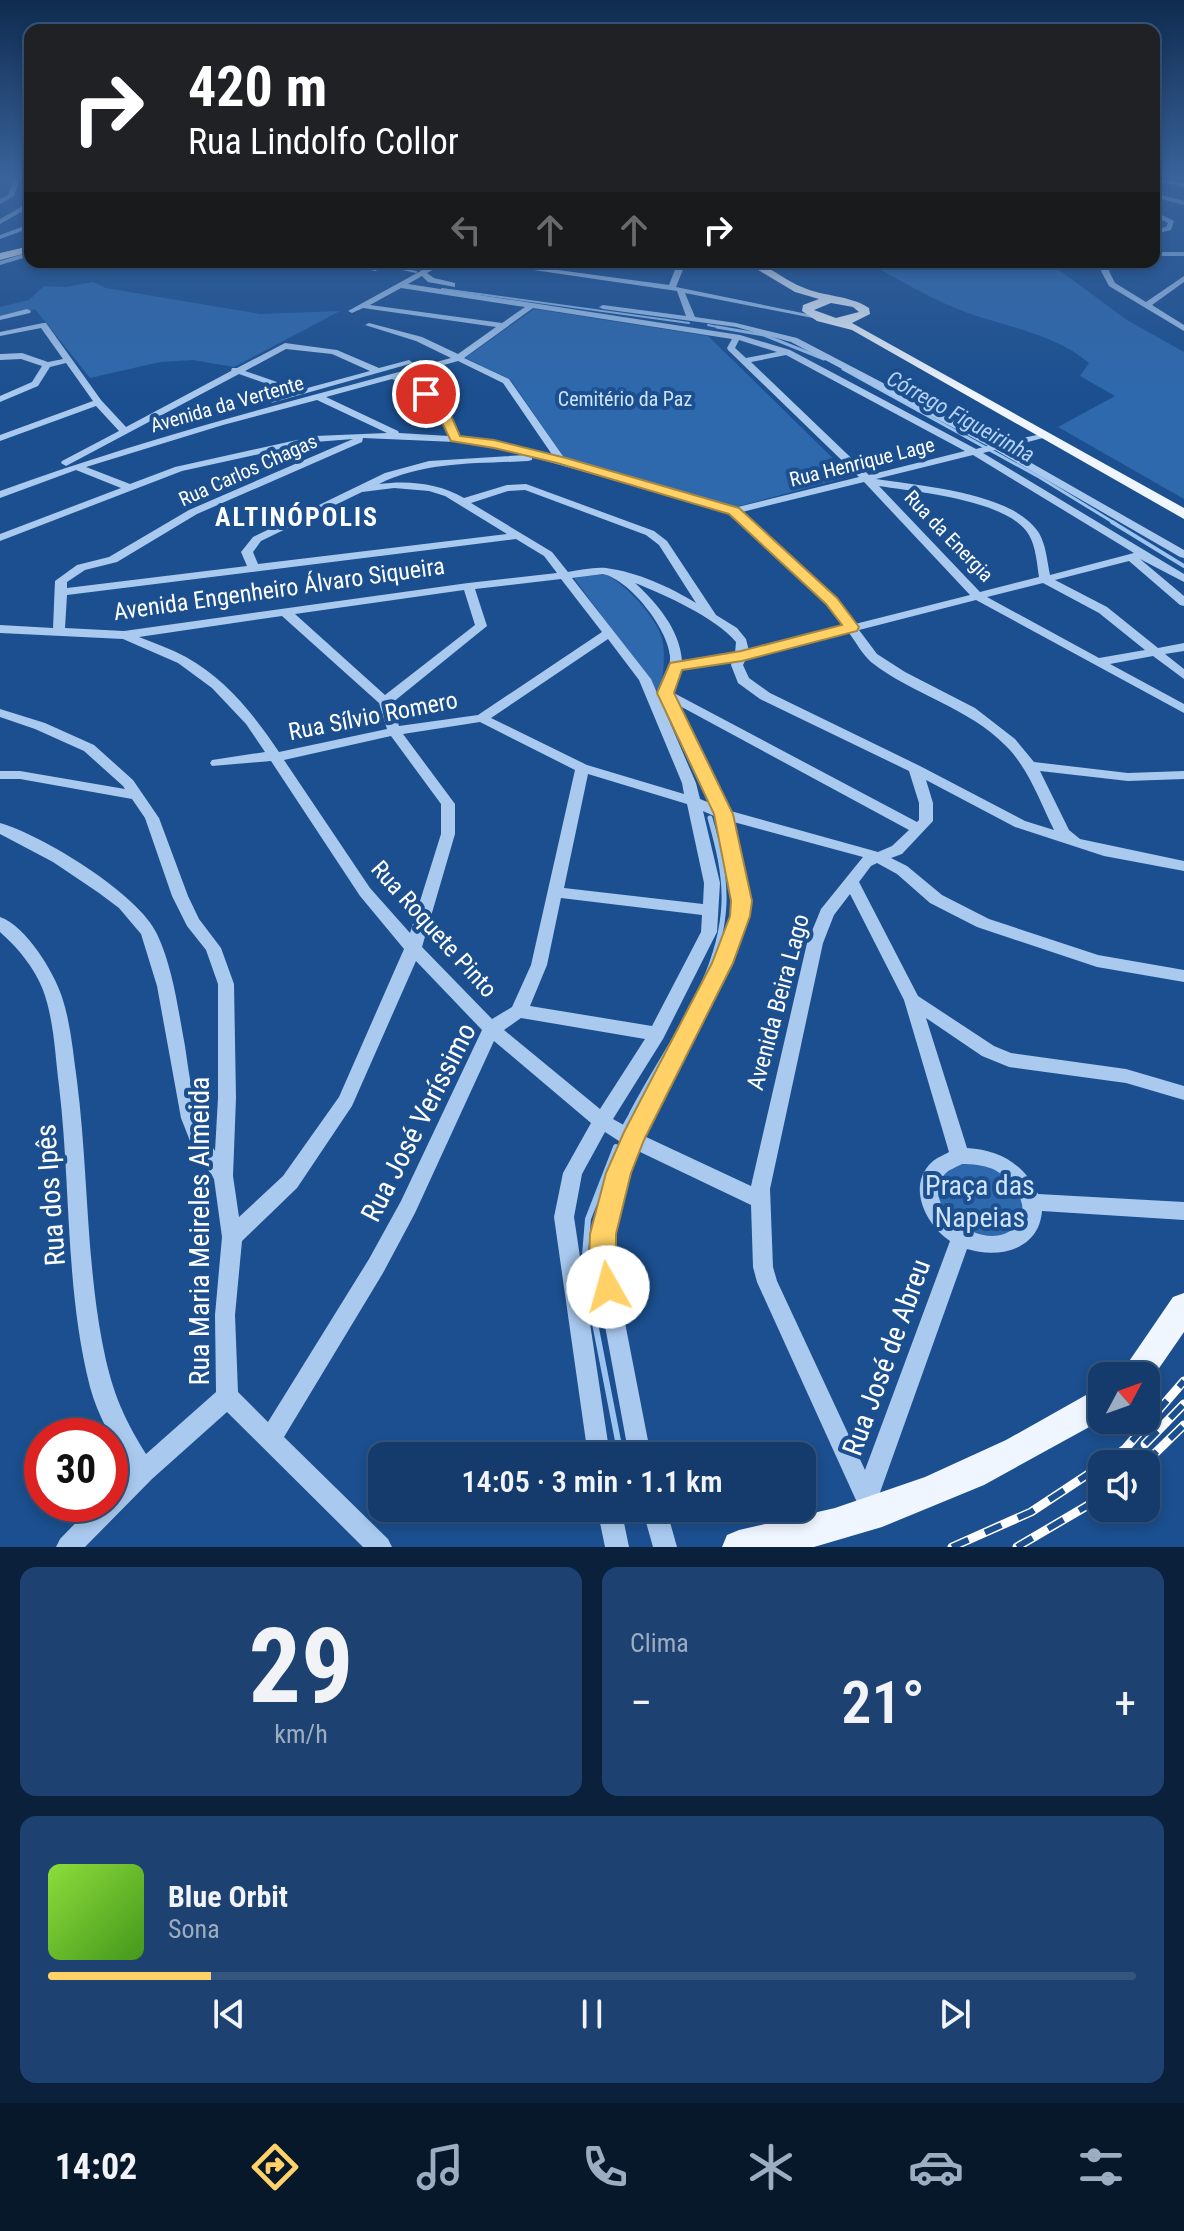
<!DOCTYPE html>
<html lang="pt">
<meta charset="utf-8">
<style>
:root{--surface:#143b6b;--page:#1d4271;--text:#f1f3f6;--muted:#9dadc1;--line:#33557e;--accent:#ffd166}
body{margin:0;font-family:"Roboto Condensed",sans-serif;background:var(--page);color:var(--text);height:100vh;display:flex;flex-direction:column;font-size:30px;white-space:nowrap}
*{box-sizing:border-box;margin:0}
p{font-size:26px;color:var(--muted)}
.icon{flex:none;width:44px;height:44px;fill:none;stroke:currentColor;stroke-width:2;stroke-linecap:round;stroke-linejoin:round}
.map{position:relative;height:1547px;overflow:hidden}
.sheet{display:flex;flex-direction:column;gap:20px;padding:20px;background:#0b203b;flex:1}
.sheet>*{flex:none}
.hud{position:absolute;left:24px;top:24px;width:1136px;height:244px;border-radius:16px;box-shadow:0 4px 12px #0003,0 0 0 2px var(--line);background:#202124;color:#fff;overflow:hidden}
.needle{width:52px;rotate:49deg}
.controls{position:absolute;left:1088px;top:1362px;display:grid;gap:16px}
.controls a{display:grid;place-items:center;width:72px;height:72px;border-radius:16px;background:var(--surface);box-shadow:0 4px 12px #0003,0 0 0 2px var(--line);font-size:40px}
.speed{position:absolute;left:24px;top:1418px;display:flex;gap:16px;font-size:40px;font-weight:700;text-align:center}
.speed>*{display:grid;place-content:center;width:104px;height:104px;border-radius:50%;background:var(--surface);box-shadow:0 4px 12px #0003,0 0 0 2px var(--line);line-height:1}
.speed .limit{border:12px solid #d22;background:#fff;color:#111}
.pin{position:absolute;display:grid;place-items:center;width:68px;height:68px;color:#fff;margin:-34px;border:4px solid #fff;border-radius:50%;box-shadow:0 2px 8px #0007}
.me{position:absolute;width:88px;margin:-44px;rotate:353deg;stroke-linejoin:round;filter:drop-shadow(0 0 6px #0008)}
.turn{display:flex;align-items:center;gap:28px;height:168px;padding:0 32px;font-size:36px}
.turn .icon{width:104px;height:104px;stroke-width:2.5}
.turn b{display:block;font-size:56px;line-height:68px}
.lanes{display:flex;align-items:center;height:76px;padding:0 32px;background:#0003;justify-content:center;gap:40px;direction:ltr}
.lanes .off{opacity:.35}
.big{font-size:60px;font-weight:600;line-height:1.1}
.sheet .widget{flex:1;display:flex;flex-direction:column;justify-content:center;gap:12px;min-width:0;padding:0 28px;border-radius:16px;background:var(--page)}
.sheet .dial{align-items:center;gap:0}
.dial b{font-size:104px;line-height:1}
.song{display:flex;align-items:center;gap:24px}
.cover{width:96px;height:96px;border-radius:12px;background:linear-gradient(135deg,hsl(90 70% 55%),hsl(100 70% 35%))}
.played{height:8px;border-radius:4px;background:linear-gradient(90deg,var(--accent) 15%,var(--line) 15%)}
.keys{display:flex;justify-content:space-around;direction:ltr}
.heat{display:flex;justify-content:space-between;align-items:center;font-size:44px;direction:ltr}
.sheet .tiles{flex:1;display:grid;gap:20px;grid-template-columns:1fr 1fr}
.widget:last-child{grid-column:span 2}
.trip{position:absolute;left:368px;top:1442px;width:448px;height:80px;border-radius:16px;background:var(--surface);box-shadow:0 4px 12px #0003,0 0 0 2px var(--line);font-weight:600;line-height:80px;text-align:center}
.tab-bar{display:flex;height:128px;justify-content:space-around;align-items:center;background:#08182b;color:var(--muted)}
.tab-bar .icon{width:56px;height:56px}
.tab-bar .current{color:var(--accent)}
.tab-bar b{font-size:36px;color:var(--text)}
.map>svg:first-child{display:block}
.green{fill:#2e69ad}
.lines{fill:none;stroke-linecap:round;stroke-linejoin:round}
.stream-far4{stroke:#9cc4f0;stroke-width:2}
.stream-far3{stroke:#9cc4f0;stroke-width:3}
.stream-far2{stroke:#9cc4f0;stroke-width:4}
.stream-far1{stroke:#9cc4f0;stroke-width:5}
.stream{stroke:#9cc4f0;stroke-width:6}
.minor{fill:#a9c9ee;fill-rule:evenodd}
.major{fill:#f0f6ff;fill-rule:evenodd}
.highway{fill:#fff;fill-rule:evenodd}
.rail-casing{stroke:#fff;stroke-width:9}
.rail{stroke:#1b4f8f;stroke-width:6;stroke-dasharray:18;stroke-linecap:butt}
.route{fill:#ffd166;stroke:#a68842;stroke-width:2}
.labels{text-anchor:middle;stroke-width:8;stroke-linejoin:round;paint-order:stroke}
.far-park-label{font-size:20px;fill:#cfe3fa;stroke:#1b4f8f}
.far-street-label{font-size:20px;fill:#fff;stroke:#1b4f8f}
.far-water-label{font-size:22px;font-style:italic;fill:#b5d3f5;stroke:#1b4f8f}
.street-label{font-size:24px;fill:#fff;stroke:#1b4f8f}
.far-district-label{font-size:26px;font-weight:bold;letter-spacing:2px;fill:#fff;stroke:#1b4f8f}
.near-street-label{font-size:28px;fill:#fff;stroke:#1b4f8f}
.near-park-label{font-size:28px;fill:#cfe3fa;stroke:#1b4f8f}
</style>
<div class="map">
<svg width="1184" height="1547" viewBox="0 0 1184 1547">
<rect width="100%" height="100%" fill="#1b4f8f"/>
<path class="green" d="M865,262H1068L1059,270L1127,320L1184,352V499L1058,427L1115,396L1080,376L1089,363C1057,335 1005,326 965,312C930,299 898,278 865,262Z
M93,282L106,288L260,314L340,311L234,367L193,360L160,362L90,378L35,309L0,317V307L29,300L44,286L65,287Z
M534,309L708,336L851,476L736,507L565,459L510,379L465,358Z
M604,574C622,580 657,618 662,638C666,657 663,676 660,695L574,578Z
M965,1158L1012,1174L1030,1214L1005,1242L943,1222L932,1180Z"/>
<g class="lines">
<path class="stream-far4" d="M398,268L416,272
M442,289L689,323
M708,325L728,329"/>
<path class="stream-far3" d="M717,327L764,335L824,359
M843,369L1039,477L1116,524"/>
<path class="stream-far2" d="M1112,522L1184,566"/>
<path class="stream-far1" d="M632,1113C666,1047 721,980 724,903C725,874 718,846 710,818"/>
<path class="stream" d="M626,1125L634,1111
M616,1147L588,1219L584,1267L621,1456
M631,1508L634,1519"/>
<path class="minor" d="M14,178H20L14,196L0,204V199L8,195Z
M1154,178L1184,183V187L1154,180Z
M1154,193L1184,201V205L1154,197Z
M30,202V207L0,224V219Z
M1154,211L1174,221L1171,230L1154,234V230L1166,227L1168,223L1154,216Z
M30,224V228L0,239V235Z
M30,252V256L0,265V261Z
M1154,252H1184V256H1154Z
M383,262H394L375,271L368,269Z
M437,262H447L427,273L434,278L455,283V287L428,282L422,276L408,284L740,335L790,350L976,449L988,446L791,342L736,327L603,309L599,307L603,305L686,316L677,291L478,262H498L669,285L678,262H686L676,287L822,317L818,319L685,293L695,317L736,323L797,338L998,443L1047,433V437L1005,448L1184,550V558L1180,557L995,450L983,453L1184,574V582L1140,559L1184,596V606L1180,605L1129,561L1055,580L1107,607L1158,648L1184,643V651L1165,654L1184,669V679L1153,656L1110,664L1184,704V713L976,600L859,630L877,654L905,672L975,708L1015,739L1034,762L1128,773L1184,771V779L1128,781L1040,771L1069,830L1080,839L1184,861V871L1104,856L1015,827L926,780L933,803V821L902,854L891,858L907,866L942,895L989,919L1098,955L1184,970V982L1097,967L977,927L930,903L897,874L877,863L871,866L859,882L918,996L994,1046L1011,1053L1126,1069L1184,1086V1100L1126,1083L1009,1067L982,1056L926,1018L967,1148C1000,1150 1024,1164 1038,1194L1184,1202V1220L1042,1211C1039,1250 999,1259 967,1249L878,1498L885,1512L881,1520L873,1524L865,1520L757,1282L753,1267L751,1205L638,1151L624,1191L616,1226L613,1261L651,1456H629L593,1261L596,1226L604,1191L622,1143L605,1132L582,1174L574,1217L610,1456H588L554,1217L563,1173L591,1123L494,1041L415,1213L383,1273L284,1437L388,1539L392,1547H363L227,1412L152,1479L85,1547H56L60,1539L94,1504H110V1488L130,1469C114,1443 98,1417 90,1387C65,1289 71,1186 59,1086C55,1054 54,1020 43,990C34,967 18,948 0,932V917C26,926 54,972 62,997C71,1024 73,1053 77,1081C88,1167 86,1256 102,1341C111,1388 121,1414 146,1454L216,1392L215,1315L222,1237L214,1179L192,1146L181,1118L157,986L141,934L119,908L99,893L53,862L0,834V823C42,835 139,894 157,934C173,968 178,1009 185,1046C190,1081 195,1121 215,1151L218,1098V984L206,950L187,926L172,896L145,818L132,799L20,779H0V771H20L125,789L123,786L84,751L35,729L0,717V709L45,723L94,745L133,780L159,818L188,896L199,919L221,948L234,984L236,1098L233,1176L239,1217L283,1176L339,1097L404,949L360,896L271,761L212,766L210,763L212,760L265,752L246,724L212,688L178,663L123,639L0,633V625L53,628L55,581L77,565L109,557L189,510L353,439L315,442L182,471L0,541V534L121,488L76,470L0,498V491C148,437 300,399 451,358L416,341L365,325L369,323L422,337L458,354L496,327L363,308L352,313L348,311ZM401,288L525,307L502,323L370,305ZM533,308L732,339L727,348L728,350L859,477L734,508L565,459L509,379L464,358ZM739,340L777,352L746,358L735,348ZM786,355L965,451L869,475L751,362ZM458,361L503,383L553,456L494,441L459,437C446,409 431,388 401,377ZM392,379C422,390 436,408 449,436L399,433L398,431L326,397ZM317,400L387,433L315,436L175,467L130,484L86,467L223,425ZM363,438L455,442L494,447L526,455L429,461L385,473L253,537L241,552L247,566L67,588V582L85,570L117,562L197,514L362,442ZM973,455L1134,553L1050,575C1047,561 1046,545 1039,533C1013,492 920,486 876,479ZM532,457L730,513L828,603L844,626L749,651L746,639L737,628L716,615L667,541L654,531L526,484L507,485L464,498C439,483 408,480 379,484C425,461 478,464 528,461L532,460ZM864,482L865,483L970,595L855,624L836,599L742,512ZM879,486C917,492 1009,500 1029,535C1036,547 1037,564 1039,577L980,592ZM394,488L429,491L445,496L507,534L258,564L253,552L261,541L362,492ZM525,490L646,535L659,545L696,603C670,587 637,572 606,568C594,567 580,570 568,572L552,552L471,503L508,491ZM516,539L544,556L557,573L468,583L124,631L65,628L67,595ZM603,574C630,580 668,629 670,656C671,669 663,681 659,693L688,752L710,803L700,799L696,783L651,679L572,578ZM561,579L602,632L478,715L399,726L392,703L487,626L475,589ZM635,583C665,595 715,617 736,642L735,653L682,661C680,630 657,603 635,583ZM1043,583L1099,613L1145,650L1099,658L987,597ZM464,590L475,625L385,695L295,614ZM282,616L379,703L387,729L279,752C254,715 226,679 186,657C171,649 154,643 139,637ZM849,633C856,642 862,654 871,662C913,695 968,707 1006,746C1029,769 1040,802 1054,830L1025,821L920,766L770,693L749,678L743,665L746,659ZM608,639L639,680L682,783L684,794L587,765L491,718ZM732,661L731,665L738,683L760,699L909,771L919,803V820L917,822L672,692L681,669ZM678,705L909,830L892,846L878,852L727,810L711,772ZM480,722L575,770L531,965L512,1007L492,1019L422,947L455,834V804L403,734ZM391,736L441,804V834L410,933L370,888L284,760ZM588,774L687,804L704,883L703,904L564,888ZM703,811L714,816L732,884L733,902L729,927L714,964L629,1128L613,1119L663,1039L717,932L720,883ZM730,821L863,857L821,909L807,943L751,1186L644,1136L731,964L745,927L749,902L748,884ZM850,894L904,1000L949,1152C944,1155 936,1158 932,1162C906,1186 926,1225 950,1241L865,1470L777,1281L773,1267L770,1189L823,943L834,915ZM561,898L702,915L701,932L652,1026L530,1006L547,965ZM416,961L482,1030L401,1201L369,1259L268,1422L238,1392L235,1315L242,1241L297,1188L352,1106ZM521,1018L645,1039L600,1109L504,1030ZM962,1164C972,1164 983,1165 993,1169C1013,1179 1036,1211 1013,1229C980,1255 915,1201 946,1173C950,1169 957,1167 962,1164Z
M549,262H606L596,268Z
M1107,262H1115L1109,271L1115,283L1146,302L1184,276V282L1152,305L1184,325V331L1109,286L1101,271Z
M27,309L31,311L30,313L0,320V316Z
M43,323H46L101,400L126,427L231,371L232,368H237L285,343L337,350L379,368L409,360L413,363L271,403L268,402V398L290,392L239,374L66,466L61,463L62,461L119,431L96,406L0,441V435L93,401L66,363L50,367L38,386L0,402V396L32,382L42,366L21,359L0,360V354L22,353L48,362L63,359L41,328L0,336V332ZM286,349L332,354L370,371L300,390L245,371Z
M597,1508H621L629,1547H605Z
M642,1508H666L677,1547H653Z"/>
<path class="major" d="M745,262C767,262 782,279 802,287C824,297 850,295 869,308L870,314L852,323L1184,508V519L852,330L817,321L802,311L803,305L819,299L795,292ZM831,303L853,307L859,312L836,318L814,310Z
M1184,1293V1332L1146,1387V1376H1119L1173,1297Z
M1102,1386V1420L984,1485L882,1527L814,1547H722L727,1535L739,1530L835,1508L925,1477L1006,1440Z"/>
<path class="highway" d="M30,246V252L0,260V253Z"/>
<defs>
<path id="rail" d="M1145,1444L1184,1404
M1104,1464L1125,1449L1184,1381
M1144,1464L1184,1425
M952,1547L1031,1512L1102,1465
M1017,1547L1102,1497"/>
</defs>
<use href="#rail" class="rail-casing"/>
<use href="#rail" class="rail"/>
</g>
<linearGradient id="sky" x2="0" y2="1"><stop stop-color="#0f2b4f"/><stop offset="0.45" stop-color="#39639b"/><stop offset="1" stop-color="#39639b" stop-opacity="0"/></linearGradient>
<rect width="1184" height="394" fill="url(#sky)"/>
<path class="route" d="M422,391C444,390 452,419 460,436L494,440L566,458L739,508L837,598L859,627L857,631L742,661L682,670L674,693L733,814L752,901L750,916L733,963L644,1140L631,1173L616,1234V1261L621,1287L617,1296L608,1300L598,1296L589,1261L590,1234L606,1173L624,1132L712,963L730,916L731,901L714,814L657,693L670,663L741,651L842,625L826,604L729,514L557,463L494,448L451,441L434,406L422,396Z"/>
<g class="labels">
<g class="far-park-label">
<text x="625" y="406">Cemitério da Paz</text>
</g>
<g class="far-street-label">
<text transform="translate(227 404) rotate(-16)" y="7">Avenida da Vertente</text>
<text transform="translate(862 462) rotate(-14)" y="7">Rua Henrique Lage</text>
<text transform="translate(248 470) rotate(-24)" y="7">Rua Carlos Chagas</text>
<text transform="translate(949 536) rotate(46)" y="7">Rua da Energia</text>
</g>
<g class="far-water-label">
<text transform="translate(961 416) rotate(29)" y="8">Córrego Figueirinha</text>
</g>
<g class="street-label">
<text transform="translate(279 589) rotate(-8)" y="8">Avenida Engenheiro Álvaro Siqueira</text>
<text transform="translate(373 716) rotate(-11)" y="8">Rua Sílvio Romero</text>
<text transform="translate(434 929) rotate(48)" y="8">Rua Roquete Pinto</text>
<text transform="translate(778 1002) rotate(-75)" y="8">Avenida Beira Lago</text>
</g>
<g class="far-district-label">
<text x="297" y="526">ALTINÓPOLIS</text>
</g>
<g class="near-street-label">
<text transform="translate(418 1122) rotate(-63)" y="10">Rua José Veríssimo</text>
<text transform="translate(50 1195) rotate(-94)" y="10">Rua dos Ipês</text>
<text transform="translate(199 1231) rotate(-90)" y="10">Rua Maria Meireles Almeida</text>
<text transform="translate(886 1357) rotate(-70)" y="10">Rua José de Abreu</text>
</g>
<g class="near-park-label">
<text x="980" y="1195">Praça das<tspan x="980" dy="32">Napeias</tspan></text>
</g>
</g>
</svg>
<div class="controls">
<a><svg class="needle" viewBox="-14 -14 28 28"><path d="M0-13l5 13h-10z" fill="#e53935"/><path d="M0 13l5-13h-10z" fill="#9dadc1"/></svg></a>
<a><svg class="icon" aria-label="sound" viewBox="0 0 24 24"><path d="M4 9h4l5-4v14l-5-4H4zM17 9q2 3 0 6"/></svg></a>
</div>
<div class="speed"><div class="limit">30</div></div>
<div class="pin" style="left:426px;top:394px;background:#d93025"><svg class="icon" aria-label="arrive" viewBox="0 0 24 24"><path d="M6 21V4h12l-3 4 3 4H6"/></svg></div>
<svg class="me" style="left:608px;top:1287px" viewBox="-20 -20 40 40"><circle r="19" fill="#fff"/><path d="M0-13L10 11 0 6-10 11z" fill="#ffd166"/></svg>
<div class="trip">14:05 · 3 min · 1.1 km</div>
<div class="hud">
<div class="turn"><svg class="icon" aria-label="right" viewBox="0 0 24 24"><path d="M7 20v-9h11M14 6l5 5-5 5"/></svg><div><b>420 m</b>Rua Lindolfo Collor</div></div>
<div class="lanes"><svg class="icon off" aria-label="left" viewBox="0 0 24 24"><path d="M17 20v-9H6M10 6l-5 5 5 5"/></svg><svg class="icon off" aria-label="ahead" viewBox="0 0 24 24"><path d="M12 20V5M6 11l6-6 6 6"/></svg><svg class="icon off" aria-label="ahead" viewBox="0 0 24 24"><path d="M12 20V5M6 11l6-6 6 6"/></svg><svg class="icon" aria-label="right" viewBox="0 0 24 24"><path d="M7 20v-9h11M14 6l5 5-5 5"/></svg></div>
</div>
</div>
<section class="sheet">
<div class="tiles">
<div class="widget dial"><b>29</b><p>km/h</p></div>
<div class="widget"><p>Clima</p>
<div class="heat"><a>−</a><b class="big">21°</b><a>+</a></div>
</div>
<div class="widget">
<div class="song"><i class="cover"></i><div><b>Blue Orbit</b><p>Sona</p></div></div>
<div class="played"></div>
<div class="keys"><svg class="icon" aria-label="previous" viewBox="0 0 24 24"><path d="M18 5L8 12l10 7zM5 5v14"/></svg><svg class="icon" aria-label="pause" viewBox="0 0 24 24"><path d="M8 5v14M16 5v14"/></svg><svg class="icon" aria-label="next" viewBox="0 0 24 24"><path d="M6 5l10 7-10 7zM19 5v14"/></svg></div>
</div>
</div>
</section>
<nav class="tab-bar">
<b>14:02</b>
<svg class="icon current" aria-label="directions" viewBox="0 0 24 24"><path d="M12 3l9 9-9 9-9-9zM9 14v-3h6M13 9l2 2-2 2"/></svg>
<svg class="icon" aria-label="music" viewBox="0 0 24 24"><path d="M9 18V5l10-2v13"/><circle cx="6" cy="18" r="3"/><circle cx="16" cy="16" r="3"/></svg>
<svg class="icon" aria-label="phone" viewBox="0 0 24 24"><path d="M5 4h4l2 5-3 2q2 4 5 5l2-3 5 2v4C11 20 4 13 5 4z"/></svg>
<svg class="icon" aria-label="climate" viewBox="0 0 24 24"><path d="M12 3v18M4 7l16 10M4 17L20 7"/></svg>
<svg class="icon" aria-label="car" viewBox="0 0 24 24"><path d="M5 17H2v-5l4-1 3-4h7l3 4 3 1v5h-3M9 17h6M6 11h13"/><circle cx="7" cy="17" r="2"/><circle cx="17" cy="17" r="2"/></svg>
<svg class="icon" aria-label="filters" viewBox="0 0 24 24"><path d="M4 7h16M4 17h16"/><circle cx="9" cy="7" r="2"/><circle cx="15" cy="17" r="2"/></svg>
</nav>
